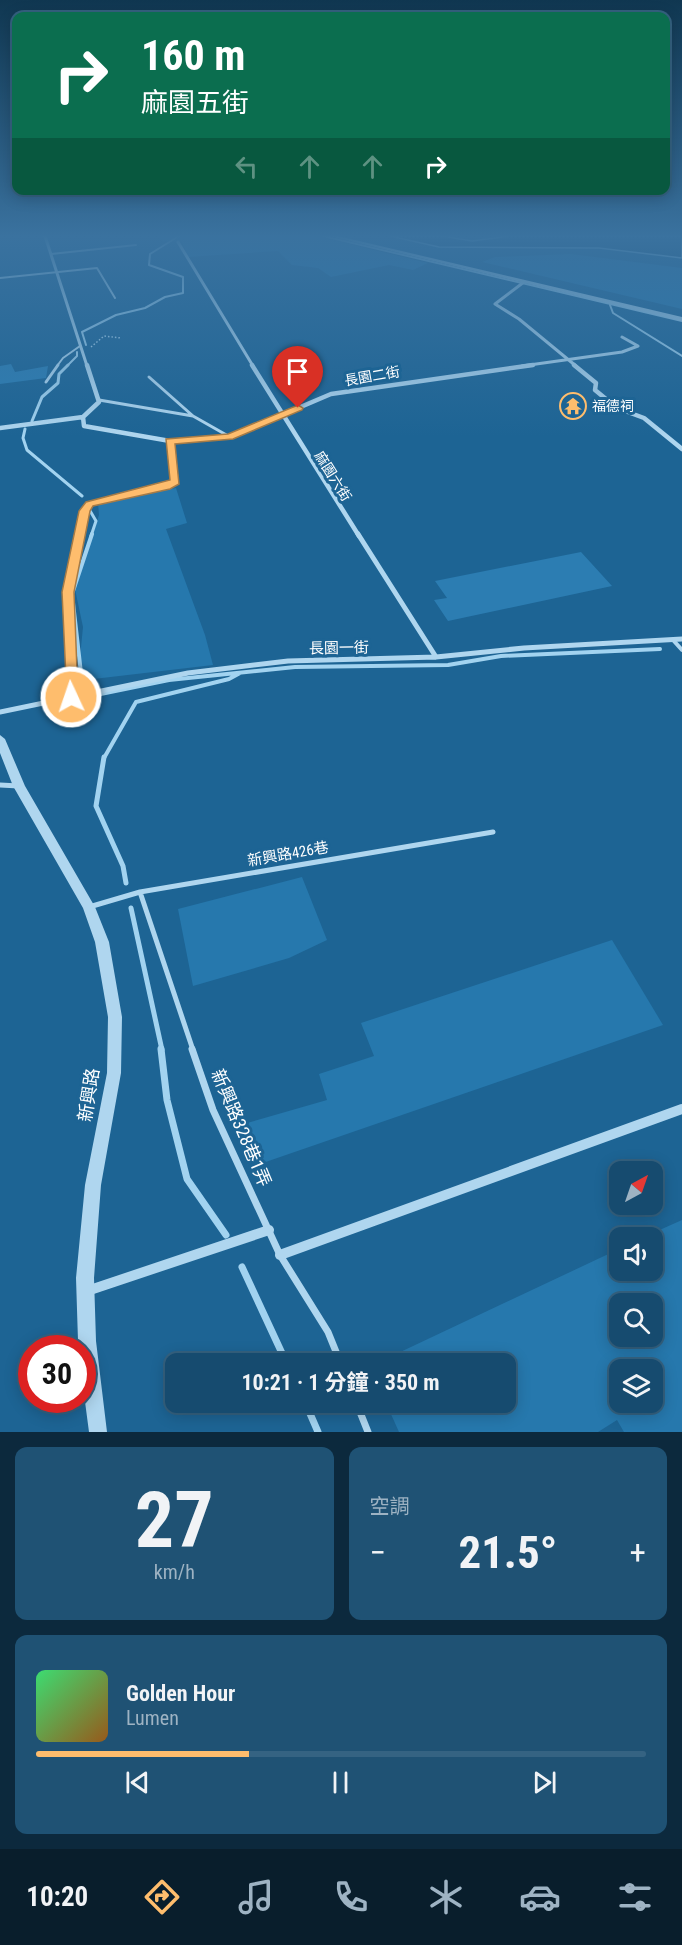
<!DOCTYPE html>
<html lang="zh-TW">
<meta charset="utf-8">
<style>
:root{--surface:#164b6f;--page:#1f5274;--text:#f1f3f6;--muted:#9eb3c3;--line:#356382;--accent:#febd6d}
body{margin:0;font-family:"Roboto Condensed","Noto Sans TC",sans-serif;background:var(--page);color:var(--text);height:100vh;display:flex;flex-direction:column;font-size:22px;white-space:nowrap}
*{box-sizing:border-box;margin:0}
p{font-size:20px;color:var(--muted)}
.icon{flex:none;width:33px;height:33px;fill:none;stroke:currentColor;stroke-width:2;stroke-linecap:round;stroke-linejoin:round}
.map{position:relative;height:1432px;overflow:hidden}
.drawer{display:flex;flex-direction:column;gap:15px;padding:15px;background:#0c293d;flex:1}
.drawer>*{flex:none}
.banner{position:absolute;left:12px;top:12px;width:658px;height:183px;border-radius:12px;box-shadow:0 3px 15px #0003,0 0 0 2px var(--line);background:#0b6e4f;color:#fff;overflow:hidden}
.needle{width:39px;rotate:40deg}
.controls{position:absolute;left:609px;top:1161px;display:grid;gap:12px}
.controls a{display:grid;place-items:center;width:54px;height:54px;border-radius:12px;background:var(--surface);box-shadow:0 3px 15px #0003,0 0 0 2px var(--line);font-size:30px}
.speed{position:absolute;left:18px;top:1335px;display:flex;gap:12px;font-size:30px;font-weight:700;text-align:center}
.speed>*{display:grid;place-content:center;width:78px;height:78px;border-radius:50%;background:var(--surface);box-shadow:0 3px 15px #0003,0 0 0 2px var(--line);line-height:1}
.speed .limit{border:9px solid #d22;background:#fff;color:#111}
.pin{position:absolute;display:grid;place-items:center;width:51px;height:51px;color:#fff;margin:-62px -26px;border-radius:50% 50% 50% 0;rotate:-45deg;box-shadow:0 0 6px #0007}
.pin .icon{rotate:45deg}
.me{position:absolute;width:66px;margin:-33px;rotate:357deg;stroke-linejoin:round;filter:drop-shadow(0 0 4px #0008)}
.turn{display:flex;align-items:center;gap:21px;height:126px;padding:0 30px;font-size:27px}
.turn .icon{width:78px;height:78px;stroke-width:2.5}
.turn b{display:block;font-size:42px;line-height:51px}
.lanes{display:flex;align-items:center;height:57px;padding:0 30px;background:#0003;justify-content:center;gap:30px;direction:ltr}
.lanes .off{opacity:.35}
.big{font-size:45px;font-weight:700;line-height:1.1}
.drawer .tile{flex:1;display:flex;flex-direction:column;justify-content:center;gap:9px;min-width:0;padding:0 21px;border-radius:12px;background:var(--page)}
.drawer .dial{align-items:center;gap:0}
.dial b{font-size:78px;line-height:1}
.song{display:flex;align-items:center;gap:18px}
.cover{width:72px;height:72px;border-radius:9px;background:linear-gradient(135deg,hsl(140 70% 55%),hsl(30 70% 35%))}
.played{height:6px;border-radius:3px;background:linear-gradient(90deg,var(--accent) 35%,var(--line) 35%)}
.keys{display:flex;justify-content:space-around;direction:ltr}
.heat{display:flex;justify-content:space-between;align-items:center;font-size:33px;direction:ltr}
.drawer .tiles{flex:1;display:grid;gap:15px;grid-template-columns:1fr 1fr}
.tile:last-child{grid-column:span 2}
.trip{position:absolute;left:165px;top:1353px;width:351px;height:60px;border-radius:12px;background:var(--surface);box-shadow:0 3px 15px #0003,0 0 0 2px var(--line);font-weight:700;line-height:60px;text-align:center}
.dock{display:flex;height:96px;justify-content:space-around;align-items:center;background:#091e2c;color:var(--muted)}
.dock .icon{width:42px;height:42px}
.dock .selected{color:var(--accent)}
.dock b{font-size:27px;color:var(--text)}
.map>svg:first-child{display:block}
.green{fill:#2678ad;fill-rule:evenodd}
.water{fill:#134b72;stroke:#a2d3f0;stroke-width:1.5}
.lines{fill:none;stroke-linecap:round;stroke-linejoin:round}
.stream-far4{stroke:#a2d3f0;stroke-width:2}
.stream-far3{stroke:#a2d3f0;stroke-width:3}
.stream-far2{stroke:#a2d3f0;stroke-width:4}
.stream-far1{stroke:#a2d3f0;stroke-width:5}
.stream{stroke:#a2d3f0;stroke-width:7}
.building{fill:#2c7db2}
.path{stroke:#afd6ef;stroke-width:1.5;stroke-dasharray:1.5 2;stroke-linecap:butt}
.service-far4{stroke:#afd6ef;stroke-width:2}
.service-far3{stroke:#afd6ef;stroke-width:3}
.service-far2{stroke:#afd6ef;stroke-width:4}
.service-far1{stroke:#afd6ef;stroke-width:5}
.service{stroke:#afd6ef;stroke-width:7}
.minor-far3{stroke:#afd6ef;stroke-width:3}
.minor-far2{stroke:#afd6ef;stroke-width:4.5}
.minor-far1{stroke:#afd6ef;stroke-width:5}
.minor{stroke:#afd6ef;stroke-width:10}
.tertiary{fill:#afd6ef;fill-rule:evenodd}
.route{fill:#febd6d;stroke:#a57b47;stroke-width:1.5}
.labels{text-anchor:middle;stroke-width:6;stroke-linejoin:round;paint-order:stroke}
.far-street-label{font-size:14px;fill:#fff;stroke:#1d6494}
.far-poi-label{font-size:14px;fill:#fff;stroke:#1d6494;text-anchor:start}
.street-label{font-size:15px;fill:#fff;stroke:#1d6494}
.near-street-label{font-size:18px;fill:#fff;stroke:#1d6494}
</style>
<div class="map">
<svg width="682" height="1432" viewBox="0 0 682 1432">
<rect width="100%" height="100%" fill="#1d6494"/>
<path class="green" d="M159,236H316L428,263L413,270L389,265L331,277L318,268L292,265L278,251L188,257L182,242L163,241Z
M571,254L682,268V309L482,262L495,257Z
M176,488L187,523L166,529L205,635L213,665L85,680L78,678L83,627L75,589L99,515L98,502Z
M302,877L327,940L289,958L193,986L178,909Z
M612,940L663,1025L254,1166L233,1127L327,1100L319,1074L374,1056L361,1023Z
M682,1220V1432H624L617,1420L598,1432H399L386,1403L506,1402V1364L377,1363L619,1249L620,1270H652V1238L644,1237ZM620,1304H652V1336H620ZM620,1370H652V1402H620Z"/>
<path class="water" d="M390,236H442L472,241L510,236H679L682,237V258L599,248L439,247Z"/>
<g class="lines">
<path class="stream-far4" d="M323,236L682,321
M610,305L613,313L682,356
M86,345L82,332L116,315L145,308L165,297L183,293V277L149,265L150,254L179,236
M67,366L77,356V352"/>
<path class="stream-far3" d="M32,421L42,397L58,383L59,374L68,365
M25,429L23,438L27,450L82,496
M89,509L96,521L91,536"/>
<path class="stream-far2" d="M82,682L72,594L92,534
M86,697L169,680L295,667L448,665L501,656L660,649
M104,758L136,702L229,679L240,673"/>
<path class="stream-far1" d="M104,757L96,806L123,866L126,883
M131,908L162,1050"/>
<path class="stream" d="M161,1049L167,1100L187,1179L226,1235
M242,1267L287,1364
M305,1402L318,1432"/>
</g>
<path class="building" d="M11,364L15,372L48,366L46,378L0,384V366Z
M581,552L612,586L448,621L434,600L447,598L435,581Z"/>
<g class="lines">
<path class="path" d="M91,347L104,336L121,338"/>
<path class="service-far4" d="M51,254L136,245
M0,278L97,268L115,298
M57,366L63,358L80,346"/>
<path class="service-far3" d="M149,377L193,416L230,437
M46,382L58,365
M99,400L193,416"/>
<path class="service-far2" d="M673,640L682,650"/>
<path class="service-far1" d="M0,785L19,786
M140,892L193,1050
M89,907L140,892L493,832"/>
<path class="service" d="M192,1049L213,1110L280,1255L328,1332L341,1364
M356,1402L368,1432"/>
<path class="minor-far3" d="M45,236L87,366
M178,242L253,366
M524,282L495,304L519,319L576,366
M522,366L622,352L638,346L622,337"/>
<path class="minor-far2" d="M252,365L359,536
M574,365L596,383L595,390L617,408L644,418L682,449
M83,417L99,402L87,365
M83,417L84,426L170,441L230,437L331,394L533,365
M0,428L83,417
M79,536L84,511L90,504L166,487L175,482L170,441"/>
<path class="minor-far1" d="M358,534L436,657
M71,697L68,592L79,534
M0,712L188,673L288,661L436,657L524,648L682,639"/>
<path class="minor" d="M280,1255L682,1109
M87,1291L269,1230"/>
<path class="tertiary" d="M329,236H338L682,317V321Z
M0,735L5,739L25,786L95,907L109,942L122,1017L121,1073L101,1185L94,1278L96,1341L107,1432H89L82,1379V1348H79L78,1341L76,1278L85,1185L107,1073L108,1017L95,942L83,908L13,786L0,753Z"/>
</g>
<linearGradient id="sky" x2="0" y2="1"><stop stop-color="#103751"/><stop offset="0.54" stop-color="#3a729f"/><stop offset="1" stop-color="#3a729f" stop-opacity="0"/></linearGradient>
<rect width="682" height="437" fill="url(#sky)"/>
<path class="route" d="M298,405L303,408L302,410L233,439L175,444L179,484L170,489L93,506L90,511L74,592L78,697L71,701L67,700L62,592L79,511L86,502L170,480L166,439L228,434Z"/>
<defs>
<symbol id="temple-ring" viewBox="-11 -11 22 22"><circle r="9.5" fill="#1d6494" stroke="#febd6d" stroke-width="1.5"/><path d="M0-6L5-2H3V0L6.5 2.5H4V6H1.5V3h-3V6H-4V2.5H-6.5L-3 0V-2H-5Z" fill="#febd6d"/></symbol>
</defs>
<g fill-rule="evenodd">
<use href="#temple-ring" x="558" y="391" width="30" height="30"/>
</g>
<g class="labels">
<g class="far-street-label">
<text transform="translate(372 376) rotate(-10)" y="5">長園二街</text>
<text transform="translate(333 476) rotate(58)" y="5">麻園六街</text>
</g>
<g class="far-poi-label">
<text x="592" y="411">福德祠</text>
</g>
<g class="street-label">
<text transform="translate(339 648) rotate(-1)" y="5">長園一街</text>
<text transform="translate(288 854) rotate(-10)" y="5">新興路426巷</text>
</g>
<g class="near-street-label">
<text transform="translate(89 1095) rotate(-81)" y="6">新興路</text>
<text transform="translate(241 1128) rotate(67)" y="6">新興路328巷1弄</text>
</g>
</g>
</svg>
<div class="controls">
<a><svg class="needle" viewBox="-14 -14 28 28"><path d="M0-13l5 13h-10z" fill="#e53935"/><path d="M0 13l5-13h-10z" fill="#9eb3c3"/></svg></a>
<a><svg class="icon" aria-label="sound" viewBox="0 0 24 24"><path d="M4 9h4l5-4v14l-5-4H4zM17 9q2 3 0 6"/></svg></a>
<a><svg class="icon" aria-label="search" viewBox="0 0 24 24"><circle cx="10" cy="10" r="6"/><path d="M15 15l6 6"/></svg></a>
<a><svg class="icon" aria-label="layers" viewBox="0 0 24 24"><path d="M12 4l9 5-9 5-9-5zM3 14l9 5 9-5"/></svg></a>
</div>
<div class="speed"><div class="limit">30</div></div>
<div class="pin" style="left:298px;top:408px;background:#d93025"><svg class="icon" aria-label="arrive" viewBox="0 0 24 24"><path d="M6 21V4h12l-3 4 3 4H6"/></svg></div>
<svg class="me" style="left:71px;top:697px" viewBox="-20 -20 40 40"><circle r="17" fill="#febd6d" stroke="#fff" stroke-width="3"/><path d="M0-11L8 9 0 5-8 9z" fill="#fff"/></svg>
<div class="trip">10:21 · 1 分鐘 · 350 m</div>
<div class="banner">
<div class="turn"><svg class="icon" aria-label="right" viewBox="0 0 24 24"><path d="M7 20v-9h11M14 6l5 5-5 5"/></svg><div><b>160 m</b>麻園五街</div></div>
<div class="lanes"><svg class="icon off" aria-label="left" viewBox="0 0 24 24"><path d="M17 20v-9H6M10 6l-5 5 5 5"/></svg><svg class="icon off" aria-label="ahead" viewBox="0 0 24 24"><path d="M12 20V5M6 11l6-6 6 6"/></svg><svg class="icon off" aria-label="ahead" viewBox="0 0 24 24"><path d="M12 20V5M6 11l6-6 6 6"/></svg><svg class="icon" aria-label="right" viewBox="0 0 24 24"><path d="M7 20v-9h11M14 6l5 5-5 5"/></svg></div>
</div>
</div>
<section class="drawer">
<div class="tiles">
<div class="tile dial"><b>27</b><p>km/h</p></div>
<div class="tile"><p>空調</p>
<div class="heat"><a>−</a><b class="big">21.5°</b><a>+</a></div>
</div>
<div class="tile">
<div class="song"><i class="cover"></i><div><b>Golden Hour</b><p>Lumen</p></div></div>
<div class="played"></div>
<div class="keys"><svg class="icon" aria-label="previous" viewBox="0 0 24 24"><path d="M18 5L8 12l10 7zM5 5v14"/></svg><svg class="icon" aria-label="pause" viewBox="0 0 24 24"><path d="M8 5v14M16 5v14"/></svg><svg class="icon" aria-label="next" viewBox="0 0 24 24"><path d="M6 5l10 7-10 7zM19 5v14"/></svg></div>
</div>
</div>
</section>
<nav class="dock">
<b>10:20</b>
<svg class="icon selected" aria-label="directions" viewBox="0 0 24 24"><path d="M12 3l9 9-9 9-9-9zM9 14v-3h6M13 9l2 2-2 2"/></svg>
<svg class="icon" aria-label="music" viewBox="0 0 24 24"><path d="M9 18V5l10-2v13"/><circle cx="6" cy="18" r="3"/><circle cx="16" cy="16" r="3"/></svg>
<svg class="icon" aria-label="phone" viewBox="0 0 24 24"><path d="M5 4h4l2 5-3 2q2 4 5 5l2-3 5 2v4C11 20 4 13 5 4z"/></svg>
<svg class="icon" aria-label="climate" viewBox="0 0 24 24"><path d="M12 3v18M4 7l16 10M4 17L20 7"/></svg>
<svg class="icon" aria-label="car" viewBox="0 0 24 24"><path d="M5 17H2v-5l4-1 3-4h7l3 4 3 1v5h-3M9 17h6M6 11h13"/><circle cx="7" cy="17" r="2"/><circle cx="17" cy="17" r="2"/></svg>
<svg class="icon" aria-label="filters" viewBox="0 0 24 24"><path d="M4 7h16M4 17h16"/><circle cx="9" cy="7" r="2"/><circle cx="15" cy="17" r="2"/></svg>
</nav>
